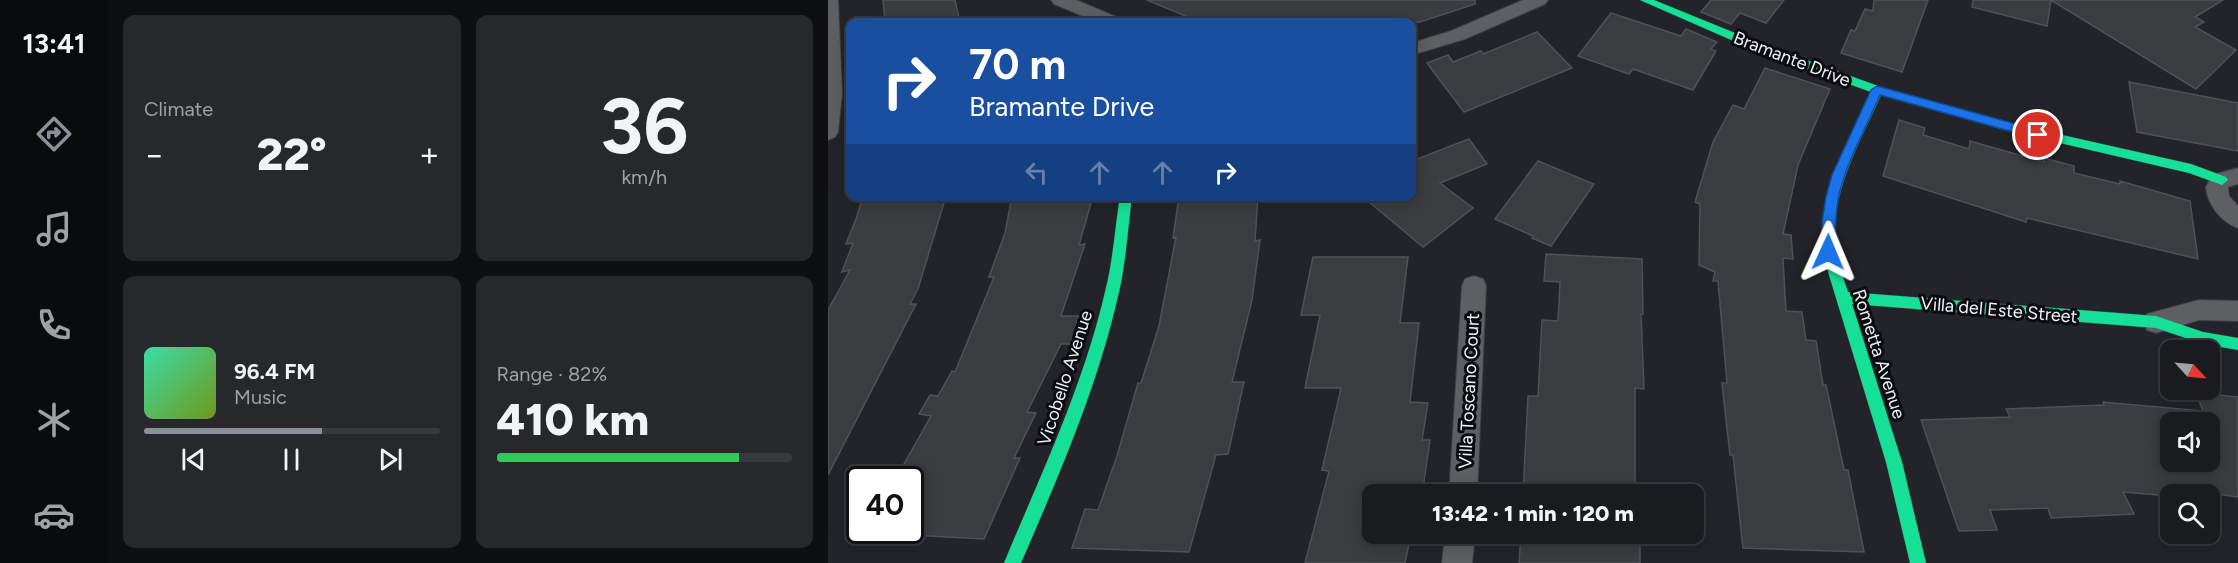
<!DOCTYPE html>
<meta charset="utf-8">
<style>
:root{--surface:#1a1b1f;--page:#27282c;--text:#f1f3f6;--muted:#9fa1a4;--line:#38393d;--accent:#8c9099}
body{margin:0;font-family:Figtree,sans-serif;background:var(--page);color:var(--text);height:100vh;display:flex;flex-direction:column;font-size:22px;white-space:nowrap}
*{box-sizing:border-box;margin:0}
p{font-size:20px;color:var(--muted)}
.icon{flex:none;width:33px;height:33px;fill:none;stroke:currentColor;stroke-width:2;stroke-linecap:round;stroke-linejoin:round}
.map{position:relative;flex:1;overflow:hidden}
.details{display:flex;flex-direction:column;gap:15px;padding:15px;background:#0e0f11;width:720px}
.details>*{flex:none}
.banner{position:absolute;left:18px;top:18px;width:570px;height:183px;border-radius:12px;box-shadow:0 3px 15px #0003,0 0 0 2px var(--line);background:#1a4fa0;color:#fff;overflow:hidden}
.needle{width:39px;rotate:116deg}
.buttons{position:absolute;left:1332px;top:340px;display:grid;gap:12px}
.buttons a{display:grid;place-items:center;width:60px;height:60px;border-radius:12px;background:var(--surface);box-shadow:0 3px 15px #0003,0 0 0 2px var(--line);font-size:30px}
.speed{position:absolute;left:18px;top:466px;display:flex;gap:12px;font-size:30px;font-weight:700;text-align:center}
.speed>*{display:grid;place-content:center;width:78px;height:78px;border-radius:50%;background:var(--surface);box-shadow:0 3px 15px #0003,0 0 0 2px var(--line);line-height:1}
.speed .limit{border:3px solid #111;border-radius:9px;background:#fff;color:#111}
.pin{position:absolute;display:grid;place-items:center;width:51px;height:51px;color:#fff;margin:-26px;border:3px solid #fff;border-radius:50%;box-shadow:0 2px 6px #0007}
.me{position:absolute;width:66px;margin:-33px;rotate:1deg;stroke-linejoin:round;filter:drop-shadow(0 0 4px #0008)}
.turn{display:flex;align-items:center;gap:21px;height:126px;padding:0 24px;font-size:27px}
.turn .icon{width:78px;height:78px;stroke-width:2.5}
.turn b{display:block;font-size:42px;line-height:51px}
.lanes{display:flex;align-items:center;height:57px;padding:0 24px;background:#0003;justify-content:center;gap:30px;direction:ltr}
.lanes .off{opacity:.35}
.big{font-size:45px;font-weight:800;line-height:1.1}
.details .widget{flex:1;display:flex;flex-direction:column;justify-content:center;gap:9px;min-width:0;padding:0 21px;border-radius:12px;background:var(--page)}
.details .dial{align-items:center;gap:0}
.dial b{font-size:78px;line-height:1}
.song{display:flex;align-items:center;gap:18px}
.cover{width:72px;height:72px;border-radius:9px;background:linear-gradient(135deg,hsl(160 70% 55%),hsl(80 70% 35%))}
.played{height:6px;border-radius:3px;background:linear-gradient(90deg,var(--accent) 60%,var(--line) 60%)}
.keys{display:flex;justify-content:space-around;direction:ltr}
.heat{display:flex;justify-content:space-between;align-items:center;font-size:33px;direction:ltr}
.charge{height:9px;border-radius:4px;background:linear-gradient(90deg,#34c759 82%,var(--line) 0)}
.details .tiles{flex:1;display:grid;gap:15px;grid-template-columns:repeat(2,1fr)}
.trip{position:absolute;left:534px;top:484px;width:342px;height:60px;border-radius:12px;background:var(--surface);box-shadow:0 3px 15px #0003,0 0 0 2px var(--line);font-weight:800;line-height:60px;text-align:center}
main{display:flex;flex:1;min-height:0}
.tab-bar{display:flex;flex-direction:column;width:108px;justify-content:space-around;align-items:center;background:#0a0b0c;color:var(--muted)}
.tab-bar .icon{width:42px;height:42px}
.tab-bar .current{color:var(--accent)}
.tab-bar b{font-size:27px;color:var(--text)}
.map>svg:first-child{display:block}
.building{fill:#3b3c40;stroke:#505155;stroke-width:1.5;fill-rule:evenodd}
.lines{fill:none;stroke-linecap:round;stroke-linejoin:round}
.street-casing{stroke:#3e3f44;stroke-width:2}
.fast-casing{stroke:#3e3f44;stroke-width:1}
.street{fill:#5e5f63;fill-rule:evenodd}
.fast{fill:#16e098;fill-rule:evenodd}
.route{fill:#1a73e8;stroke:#114b97;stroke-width:1.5}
.labels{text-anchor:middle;stroke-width:6;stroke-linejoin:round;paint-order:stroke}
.street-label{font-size:18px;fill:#f1f2f9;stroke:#0b0c10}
</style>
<main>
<nav class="tab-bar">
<b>13:41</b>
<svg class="icon current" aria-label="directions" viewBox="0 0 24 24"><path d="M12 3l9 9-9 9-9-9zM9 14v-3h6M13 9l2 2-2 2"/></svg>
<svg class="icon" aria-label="music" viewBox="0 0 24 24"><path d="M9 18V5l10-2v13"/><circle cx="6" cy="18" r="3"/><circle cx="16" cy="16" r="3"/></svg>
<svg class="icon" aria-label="phone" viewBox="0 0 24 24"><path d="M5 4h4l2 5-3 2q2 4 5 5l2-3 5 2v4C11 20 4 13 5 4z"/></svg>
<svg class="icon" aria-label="climate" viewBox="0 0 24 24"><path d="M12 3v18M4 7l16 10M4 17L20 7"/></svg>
<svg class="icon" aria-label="car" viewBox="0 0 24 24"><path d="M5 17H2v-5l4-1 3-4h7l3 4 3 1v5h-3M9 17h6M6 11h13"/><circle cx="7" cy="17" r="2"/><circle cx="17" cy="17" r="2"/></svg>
</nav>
<section class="details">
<div class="tiles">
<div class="widget"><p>Climate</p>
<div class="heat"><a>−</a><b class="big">22°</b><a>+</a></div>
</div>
<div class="widget dial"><b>36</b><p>km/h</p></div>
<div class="widget">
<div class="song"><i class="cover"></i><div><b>96.4 FM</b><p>Music</p></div></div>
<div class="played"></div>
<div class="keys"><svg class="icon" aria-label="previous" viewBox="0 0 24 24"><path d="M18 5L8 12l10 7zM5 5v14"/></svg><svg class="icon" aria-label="pause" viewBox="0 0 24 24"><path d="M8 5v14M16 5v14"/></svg><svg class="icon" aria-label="next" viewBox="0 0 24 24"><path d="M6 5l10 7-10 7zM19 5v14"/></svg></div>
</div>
<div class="widget"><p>Range · 82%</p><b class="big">410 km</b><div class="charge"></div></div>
</div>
</section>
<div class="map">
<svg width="1410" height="563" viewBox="0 0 1410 563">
<rect width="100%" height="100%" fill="#232429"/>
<path class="building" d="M55,0H127L132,22H57Z
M319,0H647V4L592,22H372Z
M883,0H956L938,23L912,13L903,24L873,12Z
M1046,0H1100L1074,72L1013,53L1023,30L1027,31L1037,9L1045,11Z
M1145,0H1395L1367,17L1376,22L1367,27L1408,50L1368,89L1223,0L1219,26L1144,7Z
M783,13L853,36L858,29L889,42L883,49L888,51L865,90L805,69L801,74L750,56Z
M709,32L744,68L636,112L599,63L620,55L625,62L653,51L655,54Z
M937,68L1002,89L970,165L955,234L963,235L965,259L955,258L958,311L974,312L978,340L988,341L995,385H998L1016,470H1020L1036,552L915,548L905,455H902L894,383H899L890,281H885L887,272L871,265L872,204L867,202L885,142L905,105L916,109Z
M1301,82L1410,103V151L1309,132Z
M1071,120L1097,128L1095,135L1141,149L1142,141L1216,162V158L1246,166V173L1292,184V181L1362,201L1370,259L1199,218L1198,222L1055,176Z
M641,139L659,164L612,183L645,208L595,247L534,196H584V161Z
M710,161L766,184L723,246L704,238L705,236L667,219Z
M35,196H118L90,289L82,304H88L0,475V310L22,270L14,272L25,243L18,244L28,219Z
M184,196H265L251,245L257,244L233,316H252L243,344H233L199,412L208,413L186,458H192L156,539L82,535V480H67L103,416L91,414L102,395L110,396L124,371L127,372L166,277H161L177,233Z
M351,196H430L427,241L432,240L424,300L404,382H416L400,454L388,455L361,552L244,548L257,509L270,510L289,456L310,383H313L331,326L348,237L345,238Z
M718,254L814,259L815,314H813L816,389L807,388V485H811V495H695L700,396H710L714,320L730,321L732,282L716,281Z
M485,257H580L572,323H591L582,402L600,403L594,440H602L594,495H544V534H583L577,563H477L501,471L494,470L513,388H477L492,315H473Z
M1368,393L1410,397V497L1389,494L1392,500L1382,499V495L1342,496L1295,492L1306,514L1223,518L1220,508L1162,510L1169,530L1131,531L1093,420L1182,417L1178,409L1276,405L1275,402L1375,411ZM1342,423H1382V462H1342Z
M693,534H812V563H691Z"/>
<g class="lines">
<defs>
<path id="street" d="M0,0H10L14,93L10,132L7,137L0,140Z
M223,0H248L291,18L293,22H269L226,4Z
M695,0H720L717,4L637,39L584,55V43L623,31Z
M1410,168V184L1400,187L1401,196L1410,206V228C1393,222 1379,204 1378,187L1384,175Z
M646,276L655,279L658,286L649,495H621L634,286L637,279Z
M1371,300L1410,301V321L1371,320L1328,333L1319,330L1316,322L1319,314Z
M617,534H647L644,563H614Z"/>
<path id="fast" d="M812,0H826L934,44L1053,87L1189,125L1363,164L1398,177L1400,180L1394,185L1361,173L1189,133L1053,95C1032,143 999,197 1008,252C1010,265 1016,279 1020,292L1328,316L1375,332L1410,338V350L1375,344L1328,328L1024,304L1074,462L1098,563H1082L1058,462L994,252L996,209L1003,182L1043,92L926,50Z
M292,196H304C300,228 298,261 291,292C270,386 231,475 193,563H176C213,474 255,387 277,292C285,261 287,228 292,196Z"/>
</defs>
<use href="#street" class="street-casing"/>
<use href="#fast" class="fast-casing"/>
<use href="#street" class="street"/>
<use href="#fast" class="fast"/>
</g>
<path class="route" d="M1049,86L1210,130L1216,135L1210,139L1052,95C1038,128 1019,161 1011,195C1007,214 1007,233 1007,252L1000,257L994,252V222L998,197L1004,175L1043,90Z"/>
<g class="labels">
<g class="street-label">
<text transform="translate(964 59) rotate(21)" y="6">Bramante Drive</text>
<text transform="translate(1171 310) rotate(5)" y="6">Villa del Este Street</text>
<text transform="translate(1051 354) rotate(72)" y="6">Rometta Avenue</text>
<text transform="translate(237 378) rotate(-72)" y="6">Vicobello Avenue</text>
<text transform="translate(641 391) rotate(-87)" y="6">Villa Toscano Court</text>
</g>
</g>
</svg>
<div class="buttons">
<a><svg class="needle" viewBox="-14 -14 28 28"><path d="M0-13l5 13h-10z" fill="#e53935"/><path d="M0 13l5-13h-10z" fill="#9fa1a4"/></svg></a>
<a><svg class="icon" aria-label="sound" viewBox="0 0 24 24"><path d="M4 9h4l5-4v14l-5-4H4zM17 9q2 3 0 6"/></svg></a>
<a><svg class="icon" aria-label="search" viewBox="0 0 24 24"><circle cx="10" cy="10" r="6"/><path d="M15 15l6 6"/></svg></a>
</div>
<div class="speed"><div class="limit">40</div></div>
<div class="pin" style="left:1210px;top:135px;background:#d93025"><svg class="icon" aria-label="arrive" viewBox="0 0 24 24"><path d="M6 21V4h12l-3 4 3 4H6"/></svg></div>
<svg class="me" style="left:1000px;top:252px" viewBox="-20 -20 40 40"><path d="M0-17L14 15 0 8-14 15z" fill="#1a73e8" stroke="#fff" stroke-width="4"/></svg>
<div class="trip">13:42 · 1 min · 120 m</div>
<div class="banner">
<div class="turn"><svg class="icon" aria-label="right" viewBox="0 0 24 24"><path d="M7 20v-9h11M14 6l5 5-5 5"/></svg><div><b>70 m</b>Bramante Drive</div></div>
<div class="lanes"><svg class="icon off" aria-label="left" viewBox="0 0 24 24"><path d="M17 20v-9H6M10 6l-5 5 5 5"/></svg><svg class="icon off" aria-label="ahead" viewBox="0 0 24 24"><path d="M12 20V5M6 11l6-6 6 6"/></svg><svg class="icon off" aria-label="ahead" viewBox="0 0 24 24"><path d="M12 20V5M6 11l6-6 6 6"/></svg><svg class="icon" aria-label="right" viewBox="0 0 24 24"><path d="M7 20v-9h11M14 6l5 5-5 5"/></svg></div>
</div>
</div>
</main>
